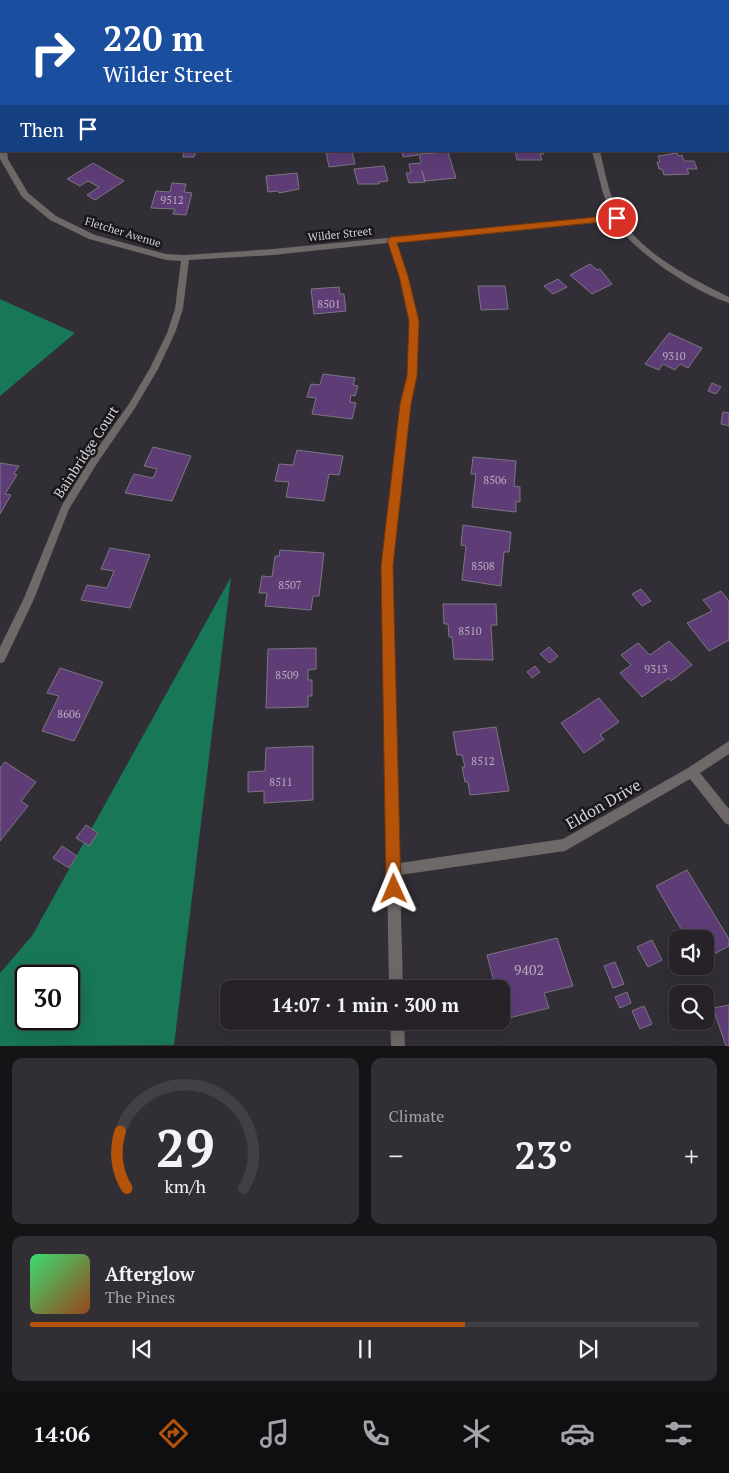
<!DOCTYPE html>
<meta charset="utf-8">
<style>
:root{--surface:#262228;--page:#322f34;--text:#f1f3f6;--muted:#a4a4a8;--line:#423f45;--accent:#b45309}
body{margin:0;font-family:"PT Serif",serif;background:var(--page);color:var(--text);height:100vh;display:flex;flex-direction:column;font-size:19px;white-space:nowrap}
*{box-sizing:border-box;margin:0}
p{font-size:16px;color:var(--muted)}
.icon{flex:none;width:28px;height:28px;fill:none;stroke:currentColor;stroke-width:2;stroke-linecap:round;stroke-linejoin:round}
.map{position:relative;height:1046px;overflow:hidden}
.side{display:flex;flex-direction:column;gap:12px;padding:12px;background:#151316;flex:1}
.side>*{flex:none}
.guide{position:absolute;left:0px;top:0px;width:730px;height:152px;box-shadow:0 5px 20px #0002,0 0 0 1px var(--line);background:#1a4fa0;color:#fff;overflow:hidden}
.controls{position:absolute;left:669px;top:930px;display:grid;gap:10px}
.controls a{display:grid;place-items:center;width:45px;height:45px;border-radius:10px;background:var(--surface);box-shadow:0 5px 20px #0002,0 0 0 1px var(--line);font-size:25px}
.speed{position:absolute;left:15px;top:965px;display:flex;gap:10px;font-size:25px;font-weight:700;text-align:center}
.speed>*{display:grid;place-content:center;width:65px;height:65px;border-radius:50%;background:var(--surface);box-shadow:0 5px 20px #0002,0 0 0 1px var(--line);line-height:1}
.speed .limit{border:2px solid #111;border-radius:8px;background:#fff;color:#111}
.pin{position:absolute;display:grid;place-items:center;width:42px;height:42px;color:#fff;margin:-21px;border:2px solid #fff;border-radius:50%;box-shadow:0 1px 5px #0007}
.me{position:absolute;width:55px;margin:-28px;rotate:359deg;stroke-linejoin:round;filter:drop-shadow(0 0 4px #0008)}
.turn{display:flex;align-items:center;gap:18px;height:105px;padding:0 20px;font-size:22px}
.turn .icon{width:65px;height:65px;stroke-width:2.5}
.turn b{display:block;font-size:35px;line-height:42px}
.then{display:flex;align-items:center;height:48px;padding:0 20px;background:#0003;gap:10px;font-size:19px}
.big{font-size:38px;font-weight:600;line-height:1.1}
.side .tile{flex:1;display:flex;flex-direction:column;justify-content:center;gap:8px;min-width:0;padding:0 18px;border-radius:10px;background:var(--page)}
.side .dial{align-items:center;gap:0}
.dial svg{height:130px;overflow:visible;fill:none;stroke:var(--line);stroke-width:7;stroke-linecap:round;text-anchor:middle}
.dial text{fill:var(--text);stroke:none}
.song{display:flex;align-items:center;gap:15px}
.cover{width:60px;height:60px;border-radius:8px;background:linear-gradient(135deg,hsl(140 70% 55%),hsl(20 70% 35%))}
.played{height:5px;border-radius:2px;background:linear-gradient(90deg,var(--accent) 65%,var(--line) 65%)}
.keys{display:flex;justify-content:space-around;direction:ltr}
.heat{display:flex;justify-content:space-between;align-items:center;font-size:28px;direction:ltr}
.side .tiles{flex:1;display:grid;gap:12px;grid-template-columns:1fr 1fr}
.tile:last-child{grid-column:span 2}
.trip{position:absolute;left:220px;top:980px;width:290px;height:50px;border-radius:10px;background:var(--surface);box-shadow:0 5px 20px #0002,0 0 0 1px var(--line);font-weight:600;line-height:50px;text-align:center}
.tab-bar{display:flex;height:80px;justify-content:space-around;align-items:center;background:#0f0e10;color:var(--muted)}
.tab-bar .icon{width:35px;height:35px}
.tab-bar .active{color:var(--accent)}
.tab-bar b{font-size:22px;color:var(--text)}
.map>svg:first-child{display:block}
.forest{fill:#177757;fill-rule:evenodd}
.building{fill:#5e3d77;stroke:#7b7680}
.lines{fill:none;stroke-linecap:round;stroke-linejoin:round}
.street{fill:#6e6868;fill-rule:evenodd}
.route{fill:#b45309;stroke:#753606}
.labels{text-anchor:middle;stroke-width:5;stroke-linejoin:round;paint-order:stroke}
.number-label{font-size:11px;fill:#b7adbf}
.far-street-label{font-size:11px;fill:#d5d2d7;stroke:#19171b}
.street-label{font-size:14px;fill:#d5d2d7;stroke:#19171b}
.near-number-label{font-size:14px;fill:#b7adbf}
.near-street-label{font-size:16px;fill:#d5d2d7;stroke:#19171b}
</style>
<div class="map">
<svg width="729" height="1046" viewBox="0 0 729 1046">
<rect width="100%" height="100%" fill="#322e36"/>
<path class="forest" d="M0,299L75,333L0,396Z
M231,577L174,1045L0,1046V973L32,936ZM26,976H69V1019H26Z"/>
<path class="building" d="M184,151H196L194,157H183Z
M352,151L355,164L329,167L326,153Z
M402,151H417L418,155L403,157Z
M515,151H543L544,154H540L542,160H517Z
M448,152L456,178L425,181L422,171L425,182L409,183L406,173H411L409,164L421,163L419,154Z
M677,153L678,156L682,155L684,161H694L697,169H687L689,174L664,175L662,169H659L657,162H660L658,156Z
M93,163L124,181L95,200L87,195L99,187L88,181L80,186L67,179Z
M384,166L388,181L379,182V184H358L354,169Z
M297,173L299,189L279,193L278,191L268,192L266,176Z
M172,183L186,184L184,192L192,193L186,215L173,214L175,209L151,208L156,191L170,192Z
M590,264L597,270L600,269L612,284L592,294L570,275Z
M558,279L567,287L553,294L544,286Z
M478,286H505L508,309L481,310Z
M339,287L340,294H344L346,311L314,314L311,289Z
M669,333L702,348L688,368L680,364L675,370L663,364L659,370L645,364Z
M323,374L355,378L353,385L358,386L355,396L351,395L350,402L356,403L352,419L312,414L316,398L307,397L311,384L320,385Z
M712,383L721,387L716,394L708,391Z
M723,412L729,413V426L721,424Z
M153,447L191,456L172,501L125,493L134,474L153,478L157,469L144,466Z
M297,450L343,456L339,475L329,474L324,501L286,497L289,482L275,481L279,464L293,465Z
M473,457L516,461L514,486L520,487V502L516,501V512L472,507L476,474H471Z
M0,463L19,466L14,474L17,475L5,494L11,495L0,514Z
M463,525L511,532L509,552H504L501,586L462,580L466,546L461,545Z
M110,548L150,555L130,608L81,600L87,585L107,588L114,571L101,569Z
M280,550L324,553L319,596H313L311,610L265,606L267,593H259L262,576L272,577L275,556H279Z
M641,589L651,601L642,606L632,594Z
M721,591L729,601V640L709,651L687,623L712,611L703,600Z
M443,604H496L497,625H491L493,660L454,659L452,637H449L448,624H444Z
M669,641L692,665L671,681L669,678L642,697L620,673L631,665L621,655L638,643L650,655Z
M549,647L558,656L550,663L540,654Z
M316,648V669L308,670V680H312V696H308V707L266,708L268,649Z
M535,666L540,672L532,678L527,672Z
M60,668L103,682L74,741L42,731L59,696L47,693Z
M599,698L619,722L600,735L604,739L584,753L561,723Z
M496,727L509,791L470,795L468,782H465L462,767H465L462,755H457L453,732Z
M313,746V800L264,803V791L248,792V772L265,771L266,748Z
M5,762L36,782L21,801L28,806L0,841V768Z
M86,825L98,833L89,846L76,838Z
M62,846L77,856L69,868L53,858Z
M687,870L729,939V946L705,959V939H687L656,886Z
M557,938L573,986L544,993L549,1008L505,1019L501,1007V989H496L487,955Z
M652,940L662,960L648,967L637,947Z
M615,962L624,984L613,988L604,966Z
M627,992L631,1003L620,1008L615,997Z
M729,1005V1046H726L713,1008Z
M644,1006L652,1024L640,1029L632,1011Z"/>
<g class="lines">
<path class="street" d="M546,0H552V1H546Z
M0,139H1V146H0Z
M0,149L1,151H7L8,159L28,193L56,216L95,235L166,254L185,255L273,249L612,216L603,193L592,151H600C605,172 609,195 619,214C638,252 692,279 729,297V303C693,291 635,253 614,221L396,243L408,276L418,321L416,376L411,404L392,566L400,863L563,839L688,768L729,741V754L700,773L729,809V825L725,823L690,779L565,851L400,875L403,989H389L382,566L401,404L408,376L410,321L400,276L388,243L273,255L189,260L183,309L175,333L158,369L135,408L98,462L69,509L34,599L4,662L0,663V647L24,598L62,505L92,456L129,404L150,368L167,333L175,309L181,261L166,260L89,239L50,220L22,197L0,159Z
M390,1021H404L405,1046H391Z"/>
</g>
<path class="route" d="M617,215L621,218L620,220L397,243L408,276L419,321L417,376L411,404L393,566L401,889L399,894L394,896L388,894L386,889L381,566L400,404L407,376L409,321L399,276L387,240L391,237Z"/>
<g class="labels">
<g class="number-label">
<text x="172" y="204">9512</text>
<text x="329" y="308">8501</text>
<text x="674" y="360">9310</text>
<text x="495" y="484">8506</text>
<text x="483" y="570">8508</text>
<text x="290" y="589">8507</text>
<text x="470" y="635">8510</text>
<text x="656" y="673">9313</text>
<text x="287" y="679">8509</text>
<text x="69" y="718">8606</text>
<text x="483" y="765">8512</text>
<text x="281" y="786">8511</text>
</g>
<g class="far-street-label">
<text transform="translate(123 232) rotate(17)" y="4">Fletcher Avenue</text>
<text transform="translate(340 234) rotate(-6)" y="4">Wilder Street</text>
</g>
<g class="street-label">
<text transform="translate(86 452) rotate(-57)" y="5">Bainbridge Court</text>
</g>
<g class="near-number-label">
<text x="529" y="975">9402</text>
</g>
<g class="near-street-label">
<text transform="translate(603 804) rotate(-30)" y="6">Eldon Drive</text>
</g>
</g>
</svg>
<div class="controls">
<a><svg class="icon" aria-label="sound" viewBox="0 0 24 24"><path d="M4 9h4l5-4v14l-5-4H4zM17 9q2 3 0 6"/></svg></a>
<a><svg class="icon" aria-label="search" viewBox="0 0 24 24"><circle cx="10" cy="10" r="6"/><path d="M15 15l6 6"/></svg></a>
</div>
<div class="speed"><div class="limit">30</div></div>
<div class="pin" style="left:617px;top:218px;background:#d93025"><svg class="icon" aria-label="arrive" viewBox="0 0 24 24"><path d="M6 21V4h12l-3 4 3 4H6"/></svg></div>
<svg class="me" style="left:394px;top:889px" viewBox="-20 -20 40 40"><path d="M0-17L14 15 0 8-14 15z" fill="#b45309" stroke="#fff" stroke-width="4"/></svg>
<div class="trip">14:07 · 1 min · 300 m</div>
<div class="guide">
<div class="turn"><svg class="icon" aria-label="right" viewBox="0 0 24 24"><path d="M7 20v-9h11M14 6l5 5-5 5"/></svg><div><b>220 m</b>Wilder Street</div></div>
<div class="then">Then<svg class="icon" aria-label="arrive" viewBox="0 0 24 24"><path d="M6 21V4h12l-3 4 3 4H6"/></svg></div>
</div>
</div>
<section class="side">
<div class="tiles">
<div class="tile dial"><svg viewBox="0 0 100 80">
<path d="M14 69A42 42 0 1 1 86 69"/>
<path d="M14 69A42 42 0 0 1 10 34" stroke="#b45309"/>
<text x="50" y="56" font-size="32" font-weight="700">29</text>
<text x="50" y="72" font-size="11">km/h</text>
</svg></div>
<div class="tile"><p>Climate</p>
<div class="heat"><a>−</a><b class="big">23°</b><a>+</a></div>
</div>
<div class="tile">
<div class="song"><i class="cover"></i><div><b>Afterglow</b><p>The Pines</p></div></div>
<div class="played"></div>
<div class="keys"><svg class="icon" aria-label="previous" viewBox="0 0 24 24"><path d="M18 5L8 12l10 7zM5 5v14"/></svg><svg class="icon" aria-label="pause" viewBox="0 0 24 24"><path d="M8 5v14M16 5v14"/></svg><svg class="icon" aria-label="next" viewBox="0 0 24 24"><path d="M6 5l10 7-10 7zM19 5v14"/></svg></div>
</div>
</div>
</section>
<nav class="tab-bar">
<b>14:06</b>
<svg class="icon active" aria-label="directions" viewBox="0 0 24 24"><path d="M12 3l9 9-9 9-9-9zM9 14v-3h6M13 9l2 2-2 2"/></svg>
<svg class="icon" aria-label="music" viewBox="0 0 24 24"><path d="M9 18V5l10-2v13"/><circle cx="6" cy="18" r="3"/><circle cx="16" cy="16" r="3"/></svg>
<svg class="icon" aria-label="phone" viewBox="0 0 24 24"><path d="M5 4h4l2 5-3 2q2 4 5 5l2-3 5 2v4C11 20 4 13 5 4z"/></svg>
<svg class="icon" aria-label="climate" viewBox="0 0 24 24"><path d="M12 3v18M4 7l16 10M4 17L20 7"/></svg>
<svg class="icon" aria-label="car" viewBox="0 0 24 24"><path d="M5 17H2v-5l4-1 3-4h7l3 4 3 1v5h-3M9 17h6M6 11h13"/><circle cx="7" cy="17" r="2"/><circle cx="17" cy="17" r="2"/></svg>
<svg class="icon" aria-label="filters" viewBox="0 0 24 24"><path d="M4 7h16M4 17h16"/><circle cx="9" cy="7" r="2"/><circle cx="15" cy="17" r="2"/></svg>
</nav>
